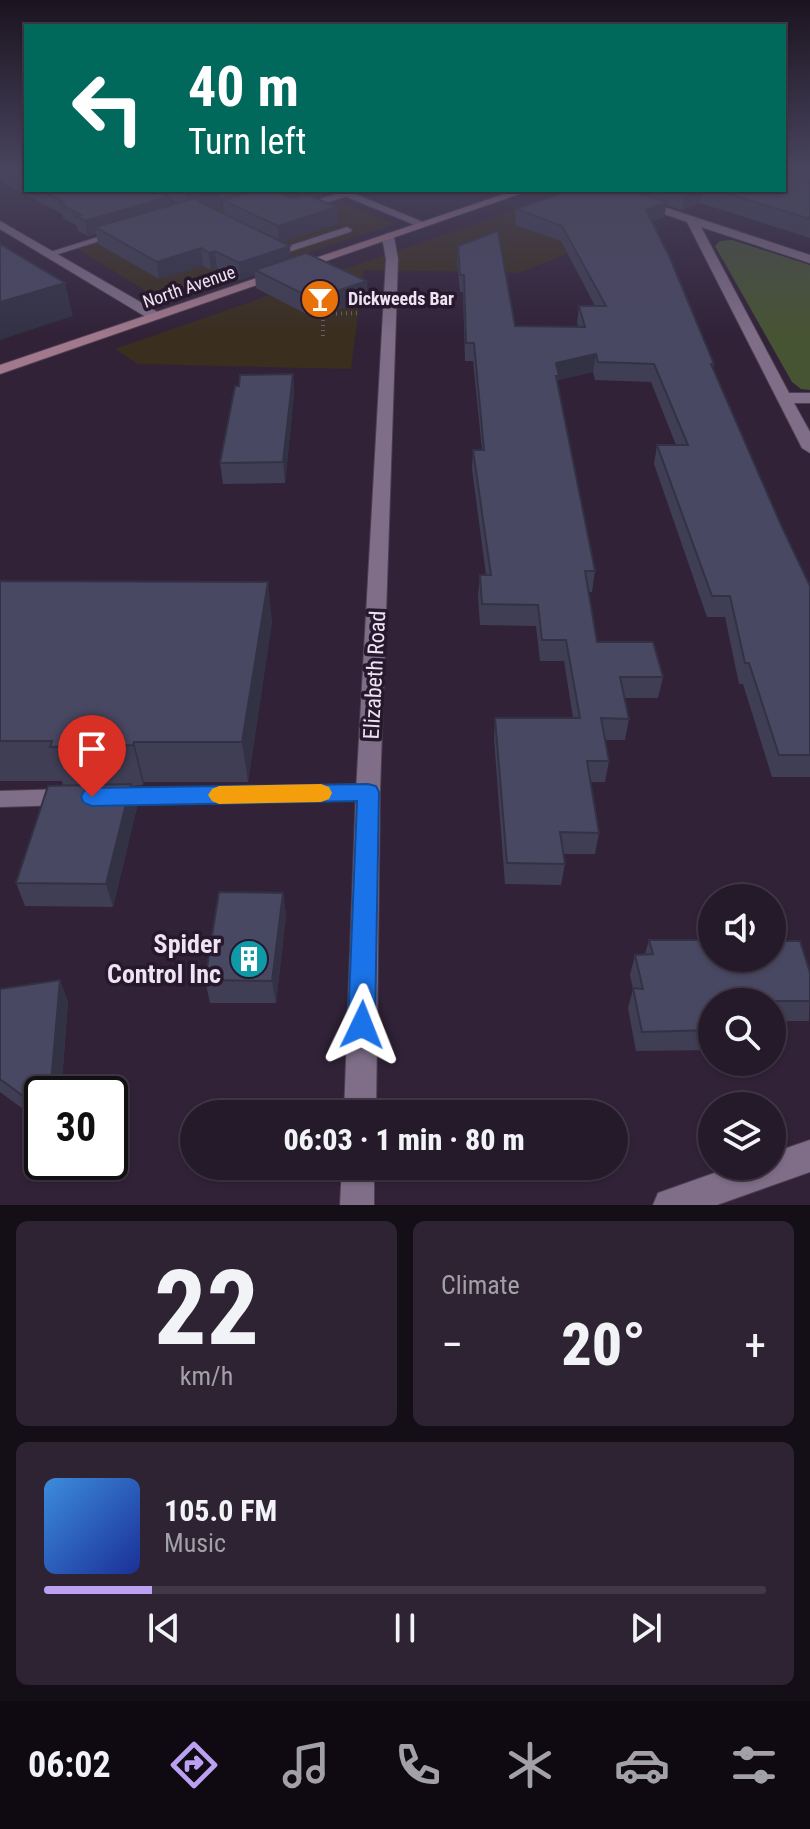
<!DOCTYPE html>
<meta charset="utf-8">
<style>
:root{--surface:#251a2a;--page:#2d2332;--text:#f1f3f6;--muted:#a3a1a8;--line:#423847;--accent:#bca0f2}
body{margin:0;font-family:"Roboto Condensed",sans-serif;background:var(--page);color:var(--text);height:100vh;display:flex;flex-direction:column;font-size:30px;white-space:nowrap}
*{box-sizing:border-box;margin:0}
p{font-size:26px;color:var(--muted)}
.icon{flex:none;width:44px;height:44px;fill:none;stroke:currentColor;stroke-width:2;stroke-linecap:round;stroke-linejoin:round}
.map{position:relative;height:1205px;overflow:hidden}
.details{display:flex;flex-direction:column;gap:16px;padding:16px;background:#140e17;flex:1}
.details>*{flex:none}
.hud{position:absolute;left:24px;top:24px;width:762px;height:168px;border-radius:0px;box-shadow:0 2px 6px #0004,0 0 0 2px var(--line);background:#00695c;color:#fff;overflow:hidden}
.fabs{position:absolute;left:698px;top:884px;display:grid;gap:16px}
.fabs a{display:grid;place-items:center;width:88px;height:88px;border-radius:50%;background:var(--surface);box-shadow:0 2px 6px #0004,0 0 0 2px var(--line);font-size:40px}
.speed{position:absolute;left:24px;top:1076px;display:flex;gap:16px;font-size:40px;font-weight:700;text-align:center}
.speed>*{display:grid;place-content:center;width:104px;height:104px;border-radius:50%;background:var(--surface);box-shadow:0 2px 6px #0004,0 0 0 2px var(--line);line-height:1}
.speed .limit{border:4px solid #111;border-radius:12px;background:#fff;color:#111}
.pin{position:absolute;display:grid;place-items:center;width:68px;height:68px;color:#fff;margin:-82px -34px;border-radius:50% 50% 50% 0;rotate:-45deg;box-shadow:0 0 8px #0007}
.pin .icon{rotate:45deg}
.me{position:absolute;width:88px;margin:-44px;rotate:2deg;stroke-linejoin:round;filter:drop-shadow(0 0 6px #0008)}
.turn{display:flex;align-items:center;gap:28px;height:168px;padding:0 32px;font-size:36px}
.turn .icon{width:104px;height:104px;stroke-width:2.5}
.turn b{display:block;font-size:56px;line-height:68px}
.big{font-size:60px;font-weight:800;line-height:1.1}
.details .tile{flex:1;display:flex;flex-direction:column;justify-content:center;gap:12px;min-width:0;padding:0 28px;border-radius:12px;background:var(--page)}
.details .dial{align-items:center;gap:0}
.dial b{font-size:104px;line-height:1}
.song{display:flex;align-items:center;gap:24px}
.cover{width:96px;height:96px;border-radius:12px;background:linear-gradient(135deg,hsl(210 70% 55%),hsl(230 70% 35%))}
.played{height:8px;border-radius:4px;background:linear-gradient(90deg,var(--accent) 15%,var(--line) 15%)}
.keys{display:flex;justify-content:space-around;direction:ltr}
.heat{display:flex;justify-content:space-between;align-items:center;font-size:44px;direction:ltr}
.details .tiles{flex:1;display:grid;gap:16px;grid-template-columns:1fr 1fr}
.tile:last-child{grid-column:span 2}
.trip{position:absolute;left:180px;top:1100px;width:448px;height:80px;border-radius:40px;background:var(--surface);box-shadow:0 2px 6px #0004,0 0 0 2px var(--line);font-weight:800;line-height:80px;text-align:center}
.tab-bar{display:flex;height:128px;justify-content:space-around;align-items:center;background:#0f0a11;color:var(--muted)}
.tab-bar .icon{width:56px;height:56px}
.tab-bar .on{color:var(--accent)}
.tab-bar b{font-size:36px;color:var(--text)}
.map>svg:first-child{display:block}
.commercial{fill:#3a2e1f}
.green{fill:#475433}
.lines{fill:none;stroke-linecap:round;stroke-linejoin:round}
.service-casing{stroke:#4c3f51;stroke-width:2}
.minor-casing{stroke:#4c3f51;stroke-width:2}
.secondary-casing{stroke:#4c3f51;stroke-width:2}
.path{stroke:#6b5e71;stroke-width:4;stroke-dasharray:1 4;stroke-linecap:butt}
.service{fill:#806e88;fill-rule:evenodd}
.minor{fill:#806e88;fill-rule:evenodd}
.secondary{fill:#a1788c;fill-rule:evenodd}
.wall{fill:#3f3e54;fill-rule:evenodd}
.shaded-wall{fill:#333245}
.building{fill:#494862;stroke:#333245;stroke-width:2}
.route{fill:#1a73e8;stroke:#114b97;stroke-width:2}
.slow{fill:#f59e0b}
.labels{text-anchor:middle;stroke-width:7;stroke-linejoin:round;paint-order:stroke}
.far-street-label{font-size:18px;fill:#ede3f1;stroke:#27182e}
.far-poi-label{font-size:18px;font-weight:bold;fill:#ede3f1;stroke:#27182e;text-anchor:start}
.street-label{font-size:22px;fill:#ede3f1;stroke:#27182e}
.near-poi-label{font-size:26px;font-weight:bold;fill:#ede3f1;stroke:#27182e;text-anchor:end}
</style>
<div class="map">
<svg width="810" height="1205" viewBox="0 0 810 1205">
<rect width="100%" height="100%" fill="#312238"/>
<path class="commercial" d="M273,190H312L395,224L162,301L73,246Z
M517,209L605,239L519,273L364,270L351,369L138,364L115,349Z"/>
<path class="green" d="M732,240L810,265V390L801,389L792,382L715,246L720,241Z"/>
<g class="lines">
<defs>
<path id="service" d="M345,191L348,192V196L301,210L297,207Z
M347,227L352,230L350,232L282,254L266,245L271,242L283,248Z
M114,232L122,234L52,256L44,254Z
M368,784L375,787L378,792L375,797L368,800L114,805L107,802L104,797L107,792L114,789Z
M66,789L73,792L76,797L73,802L66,805L0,807V791Z"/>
<path id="minor" d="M330,190H345L430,225L420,227Z
M596,190H612L810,255V263L701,227L789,393H810V403H794L810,432V453L802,448L687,222Z
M0,221L161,314L163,317L151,320L0,229Z
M388,233L394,237L398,259L380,792L376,1114H344L356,792L386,259L382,237Z
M810,1140V1172L717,1205H653L658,1193L734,1166H772V1153Z
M342,1166H374V1205H340Z"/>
<path id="secondary" d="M516,190H531L0,374V365Z"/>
</defs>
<use href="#service" class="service-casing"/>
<use href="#minor" class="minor-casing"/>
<use href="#secondary" class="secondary-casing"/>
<path class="path" d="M323,336V314L358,313"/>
<use href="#service" class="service"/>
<use href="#minor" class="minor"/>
<use href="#secondary" class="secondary"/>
</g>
<path class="wall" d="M0,166H26V190H270L292,198L337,207L338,224L282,242L291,258L368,299L314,318L256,288L255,275L240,280L217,268L211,270L203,266L159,279L98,244L96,234L88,236L78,231L77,226L63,218L62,214L0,181ZM169,198L179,203L170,205ZM220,198L224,200H223L224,213L215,209L221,207Z
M810,166V238L700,203L682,210L666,205L664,217L652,222L714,364L713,368L781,525L810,586V777H772L743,684H739L725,617H707L654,464L657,445H676L651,382L595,380L593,372L558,380V385L595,571L592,592H589L597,642L663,677L658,698H625L629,719L625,740H605L609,761L605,782H591L599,833L595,854H563L565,864L561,885L505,884L494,739L495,718H573L564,661H540L536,626L480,625L478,596L480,575H486L472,469L473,450H482L473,361H465L463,292H460L457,262L458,246L515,326L578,327L577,323L579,306H595L561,241L515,225L516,209L571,190H784Z
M293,374L294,394L285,483L223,484L220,463L239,386Z
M0,581L272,621L248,782H144L143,785L132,786L137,807L113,907L25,906L16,883L63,786L62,781H0Z
M283,893L286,916L276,1003H210L205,980Z
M649,940L810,973L809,1021H772V1002H712V1050L636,1051L628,1008L633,989L630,975L635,955L645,954Z
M60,980L68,1002L61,1094H42V1123L0,1092V989Z"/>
<path class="shaded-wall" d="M194,190H218L220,191L221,207L202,213L187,207L185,193Z
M229,190H265L225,201L224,192Z
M692,190H702L700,203L682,210L685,193Z
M169,197L171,211L95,227L96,234L88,236L85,221Z
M667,202L664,217L644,225L646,210Z
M337,207L338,224L279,243L278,226Z
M290,246L291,263L255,270V275L240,280L239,263Z
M201,248L203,266L159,279L157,262Z
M215,251L217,268L211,270L209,253Z
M367,281L368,299L314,318L313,299Z
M65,283L73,316L0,340V302Z
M596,354L593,372L558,380L556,363Z
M293,374L294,394L285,483L283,462Z
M268,582L272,621L248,782L242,742Z
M134,742L144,782L143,785L133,745Z
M131,784L137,807L113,907L106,884Z
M283,893L286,916L276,1003L272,981Z
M60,980L68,1002L61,1094H50Z"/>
<path class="building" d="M0,166H26V183L0,169Z
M784,166H810V219L716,190H784Z
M40,190H154L169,197L85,221L75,216L81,215L60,204L64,203Z
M259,190H270L292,198L307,195L337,207L278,226L223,200Z
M571,190H631L667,202L646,210L670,258L714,364H711L781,525L810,586V755H779L749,663H745L730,596H712L657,445H688L654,364L598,362L596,354L556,363L559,376H556L595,571H585L597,642H653L663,677H620L629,719L601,718L609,761H587L599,833L560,832L565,864L507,863L495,718H580L566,640H542L538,605L482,604L480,575H491L473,450H484L474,343H466L464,275H460L458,246L498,231L515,326L585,327L579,306H606L562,226L516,209Z
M677,190H692L685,193Z
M220,191L200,197L198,201L290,246L239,263L215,251L209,253L201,248L157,262L95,227Z
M0,244L65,283L0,302Z
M306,253L367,281L313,299L255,270Z
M293,374L283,462L220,463L235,386H239L240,375Z
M0,581L268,582L242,742H134L133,745L50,747L52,741H0Z
M131,784L106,884L16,883L48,786Z
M219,892L283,893L272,981L205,980Z
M649,940H712V958H772V941H800L810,973V1001H751V1002H712V1030L642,1032L633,988L643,989L635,955L653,954Z
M60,980L50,1094H42V1110L0,1079V989Z"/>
<linearGradient id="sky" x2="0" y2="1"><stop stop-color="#1b131f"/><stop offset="0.5" stop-color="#48445e"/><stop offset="1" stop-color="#48445e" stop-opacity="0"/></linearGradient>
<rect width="810" height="335" fill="url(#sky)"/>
<path class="route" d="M368,784L376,786L379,792L375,1025L371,1034L362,1038L352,1034L348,1025L357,801L92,806L84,803L81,797L84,791L92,788Z"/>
<path class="slow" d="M321,784L329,787L332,793L329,799L321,802L219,804L212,801L208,795L212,789L219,786Z"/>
<defs>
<symbol id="bar-disc" viewBox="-11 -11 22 22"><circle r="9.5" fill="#e8710a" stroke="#27182e"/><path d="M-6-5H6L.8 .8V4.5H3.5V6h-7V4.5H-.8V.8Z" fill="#fff"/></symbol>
<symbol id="building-disc" viewBox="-11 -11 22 22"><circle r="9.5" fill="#0f9aa8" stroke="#27182e"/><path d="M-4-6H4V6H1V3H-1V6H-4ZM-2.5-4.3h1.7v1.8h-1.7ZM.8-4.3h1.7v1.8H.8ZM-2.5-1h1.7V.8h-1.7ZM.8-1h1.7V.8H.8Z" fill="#fff"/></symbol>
</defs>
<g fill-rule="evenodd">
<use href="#bar-disc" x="298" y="277" width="44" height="44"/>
<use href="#building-disc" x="227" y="937" width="44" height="44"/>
</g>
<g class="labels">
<g class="far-street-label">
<text transform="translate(189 287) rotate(-19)" y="6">North Avenue</text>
</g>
<g class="far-poi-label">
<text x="348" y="305">Dickweeds Bar</text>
</g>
<g class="street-label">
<text transform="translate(374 675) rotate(-87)" y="8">Elizabeth Road</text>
</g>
<g class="near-poi-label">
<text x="221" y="953">Spider<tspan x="221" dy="30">Control Inc</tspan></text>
</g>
</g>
</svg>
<div class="fabs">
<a><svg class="icon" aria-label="sound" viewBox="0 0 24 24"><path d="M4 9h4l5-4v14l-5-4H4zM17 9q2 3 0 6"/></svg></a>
<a><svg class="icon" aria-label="search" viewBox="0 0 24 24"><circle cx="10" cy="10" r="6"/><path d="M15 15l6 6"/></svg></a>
<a><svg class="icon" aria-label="layers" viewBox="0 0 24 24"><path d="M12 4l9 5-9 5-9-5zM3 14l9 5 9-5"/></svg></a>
</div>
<div class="speed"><div class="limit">30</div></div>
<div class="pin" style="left:92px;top:797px;background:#d93025"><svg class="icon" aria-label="arrive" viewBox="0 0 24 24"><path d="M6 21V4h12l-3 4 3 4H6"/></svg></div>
<svg class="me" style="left:362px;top:1025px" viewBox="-20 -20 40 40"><path d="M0-17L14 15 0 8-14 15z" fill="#1a73e8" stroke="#fff" stroke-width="4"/></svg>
<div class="trip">06:03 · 1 min · 80 m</div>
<div class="hud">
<div class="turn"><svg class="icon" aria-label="left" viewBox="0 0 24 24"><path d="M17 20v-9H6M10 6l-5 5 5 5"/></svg><div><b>40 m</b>Turn left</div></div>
</div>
</div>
<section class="details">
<div class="tiles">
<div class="tile dial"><b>22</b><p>km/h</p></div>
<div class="tile"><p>Climate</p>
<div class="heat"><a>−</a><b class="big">20°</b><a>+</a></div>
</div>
<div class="tile">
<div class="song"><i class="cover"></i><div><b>105.0 FM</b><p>Music</p></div></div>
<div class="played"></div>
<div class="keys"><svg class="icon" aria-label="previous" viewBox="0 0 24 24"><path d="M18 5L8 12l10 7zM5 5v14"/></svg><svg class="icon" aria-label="pause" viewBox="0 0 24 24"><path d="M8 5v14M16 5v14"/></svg><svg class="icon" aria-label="next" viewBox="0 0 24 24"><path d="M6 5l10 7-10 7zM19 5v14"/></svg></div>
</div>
</div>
</section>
<nav class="tab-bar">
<b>06:02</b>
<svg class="icon on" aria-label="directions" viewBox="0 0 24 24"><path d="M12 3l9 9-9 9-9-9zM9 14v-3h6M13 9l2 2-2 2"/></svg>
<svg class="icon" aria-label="music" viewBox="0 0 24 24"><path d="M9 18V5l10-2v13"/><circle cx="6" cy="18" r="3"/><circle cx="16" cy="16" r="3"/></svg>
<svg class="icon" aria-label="phone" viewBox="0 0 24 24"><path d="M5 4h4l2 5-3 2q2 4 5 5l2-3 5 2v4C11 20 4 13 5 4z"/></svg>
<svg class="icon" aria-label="climate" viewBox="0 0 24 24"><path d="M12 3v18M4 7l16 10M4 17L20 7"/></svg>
<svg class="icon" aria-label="car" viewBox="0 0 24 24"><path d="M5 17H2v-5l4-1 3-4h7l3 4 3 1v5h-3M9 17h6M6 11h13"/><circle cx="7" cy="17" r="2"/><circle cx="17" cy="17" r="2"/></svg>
<svg class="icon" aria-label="filters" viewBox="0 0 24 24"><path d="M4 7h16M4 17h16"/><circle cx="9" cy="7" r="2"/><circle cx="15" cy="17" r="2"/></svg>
</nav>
